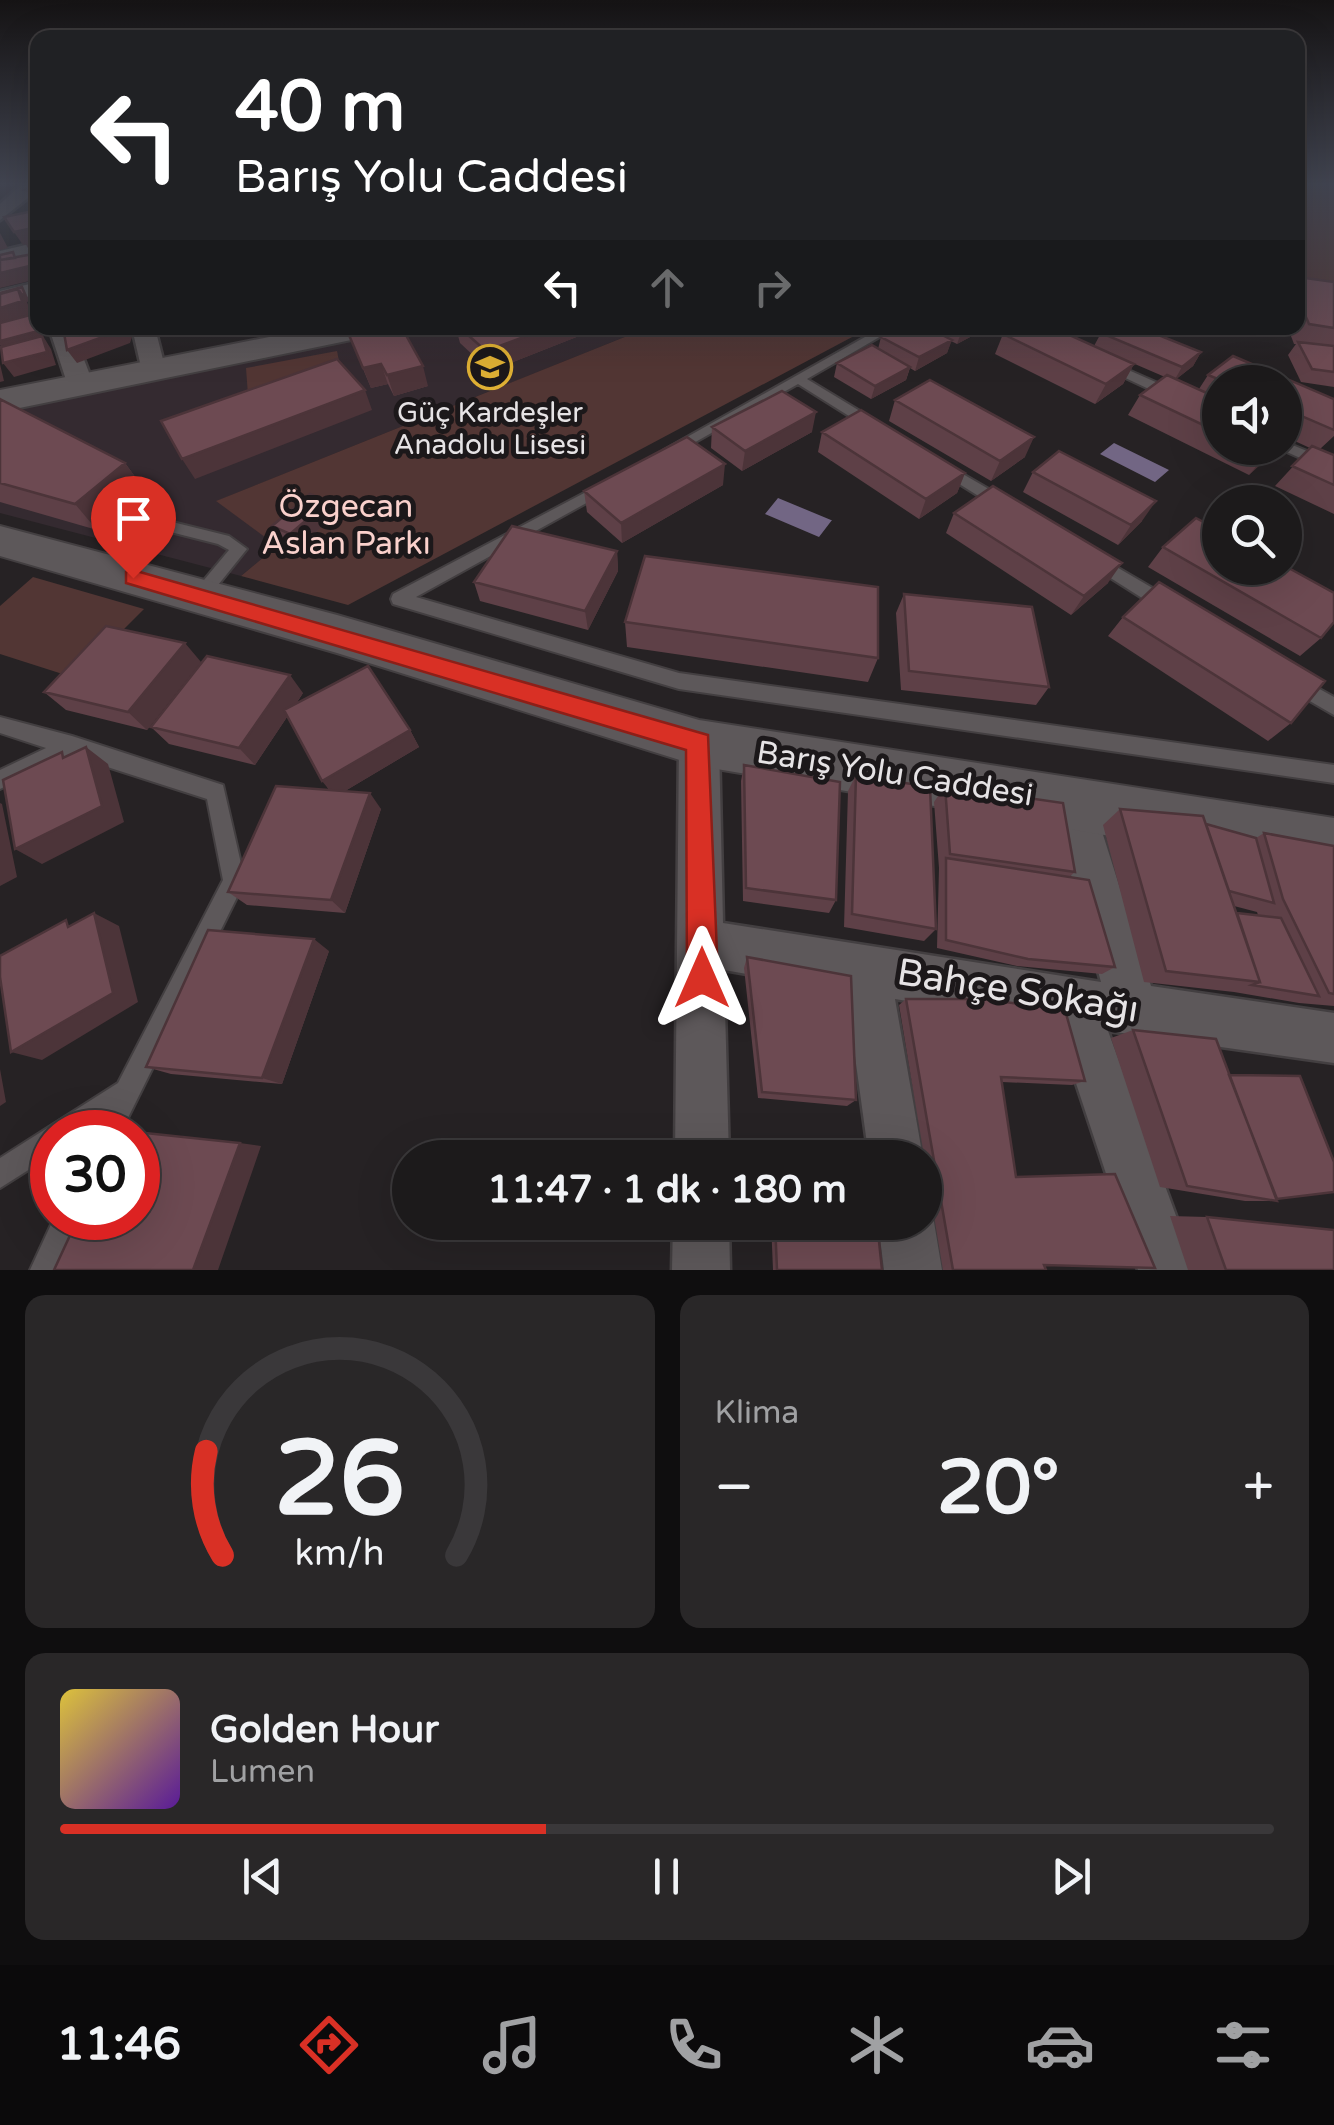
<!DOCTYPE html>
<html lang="tr">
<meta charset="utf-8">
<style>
:root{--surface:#1c1a1b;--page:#292728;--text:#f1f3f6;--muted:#a0a1a3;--line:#3a383a;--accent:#d93025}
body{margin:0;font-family:"Varela Round",sans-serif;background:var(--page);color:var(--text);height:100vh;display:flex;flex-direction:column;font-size:38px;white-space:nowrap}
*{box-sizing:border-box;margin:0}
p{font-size:32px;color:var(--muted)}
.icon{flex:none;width:55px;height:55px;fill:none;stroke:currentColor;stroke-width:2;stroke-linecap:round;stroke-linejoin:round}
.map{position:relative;height:1270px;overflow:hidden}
.details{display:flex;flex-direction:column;gap:25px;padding:25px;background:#0f0e0f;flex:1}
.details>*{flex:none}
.guide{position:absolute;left:30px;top:30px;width:1275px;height:305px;border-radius:20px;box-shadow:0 10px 40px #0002,0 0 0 2px var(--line);background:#202124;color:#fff;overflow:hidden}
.tools{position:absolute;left:1202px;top:365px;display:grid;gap:20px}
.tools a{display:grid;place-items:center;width:100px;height:100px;border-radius:50%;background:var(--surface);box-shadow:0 10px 40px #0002,0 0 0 2px var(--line);font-size:50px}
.speed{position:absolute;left:30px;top:1110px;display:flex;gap:20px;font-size:50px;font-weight:700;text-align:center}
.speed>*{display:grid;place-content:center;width:130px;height:130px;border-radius:50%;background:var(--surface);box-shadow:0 10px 40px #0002,0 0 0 2px var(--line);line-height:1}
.speed .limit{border:15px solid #d22;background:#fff;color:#111}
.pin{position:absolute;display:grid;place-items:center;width:85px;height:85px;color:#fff;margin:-102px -42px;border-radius:50% 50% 50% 0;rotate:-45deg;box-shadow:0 0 10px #0007}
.pin .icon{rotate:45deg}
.me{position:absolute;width:110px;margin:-55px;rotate:0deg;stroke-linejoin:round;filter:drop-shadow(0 0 8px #0008)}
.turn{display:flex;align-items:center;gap:35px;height:210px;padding:0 40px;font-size:45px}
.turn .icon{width:130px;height:130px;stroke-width:2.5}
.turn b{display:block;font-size:70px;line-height:85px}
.lanes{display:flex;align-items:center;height:95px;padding:0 40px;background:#0003;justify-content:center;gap:50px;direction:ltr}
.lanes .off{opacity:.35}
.big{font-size:75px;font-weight:800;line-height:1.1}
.details .card{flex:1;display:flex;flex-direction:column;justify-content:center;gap:15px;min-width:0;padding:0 35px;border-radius:20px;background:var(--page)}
.details .dial{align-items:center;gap:0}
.dial svg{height:260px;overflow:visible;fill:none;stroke:var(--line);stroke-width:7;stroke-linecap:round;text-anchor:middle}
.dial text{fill:var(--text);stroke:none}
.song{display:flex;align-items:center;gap:30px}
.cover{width:120px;height:120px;border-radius:15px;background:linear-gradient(135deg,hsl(50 70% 55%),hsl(270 70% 35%))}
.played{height:10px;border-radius:5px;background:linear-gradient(90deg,var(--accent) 40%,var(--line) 40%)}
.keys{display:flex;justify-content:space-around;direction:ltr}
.heat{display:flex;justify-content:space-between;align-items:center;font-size:55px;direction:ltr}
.details .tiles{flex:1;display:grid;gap:25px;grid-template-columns:1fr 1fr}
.card:last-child{grid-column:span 2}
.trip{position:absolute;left:392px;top:1140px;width:550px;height:100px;border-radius:50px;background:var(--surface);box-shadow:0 10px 40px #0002,0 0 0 2px var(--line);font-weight:800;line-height:100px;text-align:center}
.tab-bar{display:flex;height:160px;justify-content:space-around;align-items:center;background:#0b0a0b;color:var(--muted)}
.tab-bar .icon{width:70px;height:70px}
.tab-bar .current{color:var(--accent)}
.tab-bar b{font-size:45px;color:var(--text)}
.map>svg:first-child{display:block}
.built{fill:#342a30}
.green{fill:#523634}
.water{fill:#726684}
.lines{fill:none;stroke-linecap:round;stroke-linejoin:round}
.service-casing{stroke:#433f41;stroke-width:4}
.minor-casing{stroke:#433f41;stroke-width:5}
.secondary-casing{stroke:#433f41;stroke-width:4}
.service{fill:#5d585a;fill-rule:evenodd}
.minor{fill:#5d585a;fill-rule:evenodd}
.secondary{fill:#5d585a;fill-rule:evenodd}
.wall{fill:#5e4047;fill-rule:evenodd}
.shaded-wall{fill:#4c3439}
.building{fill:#6d4a52;stroke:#4c3439;stroke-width:2.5}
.route{fill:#d93025;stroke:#8d1f18;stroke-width:2.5}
.labels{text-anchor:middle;stroke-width:10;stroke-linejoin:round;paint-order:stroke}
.far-poi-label{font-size:28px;fill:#e6e3e5;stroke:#1c181a}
.park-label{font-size:32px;fill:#fad1cc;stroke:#1c181a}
.street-label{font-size:32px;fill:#e6e3e5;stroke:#1c181a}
.near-street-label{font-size:38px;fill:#e6e3e5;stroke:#1c181a}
</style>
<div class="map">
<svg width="1334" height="1270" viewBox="0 0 1334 1270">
<rect width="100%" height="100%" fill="#262224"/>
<path class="built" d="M399,328H647L217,501L278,546L241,576L0,513V412Z"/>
<path class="green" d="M1298,183H1334V287L1298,283Z
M647,328H869L348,605L241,576L277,546L216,501Z
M337,351L342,376L248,395L246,368Z
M33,577L144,609L75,678L0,654V606Z"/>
<path class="water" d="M1114,443L1169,470L1155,482L1100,454Z
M778,498L831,520H832L819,537L765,514Z"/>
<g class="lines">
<defs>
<path id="service" d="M881,328H895L807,379L878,422V428H868L798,384L676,453H666L664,450Z
M1108,361L1176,391L1177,394L1176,397H1166L1104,368V362Z
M1285,442L1334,462V473L1280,449L1285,448Z
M942,462L1006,499L1009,503L1006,507H996L937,470L935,467Z
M605,482L612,487L610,490L416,597L679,673L1334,765V783L679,689L393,604L391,599L393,594Z
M128,511L229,536L247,549L206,600H194L192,596L194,592L229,550L218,544L123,520L120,516L123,512Z
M1096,555L1173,600L1175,605L1173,610H1161L1090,565L1088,561Z
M1296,676L1334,697V715L1289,689L1287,684L1289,679Z
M0,717L72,736L223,785L245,881L121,1132H94L96,1127L87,1132H52V1155L0,1188V1158L118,1083L223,880L207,799L70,755L0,789V770L46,748L0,733Z
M54,1218H82L60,1270H30Z"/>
<path id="minor" d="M23,183H38V190L0,220V204Z
M38,242V254L0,263V251Z
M38,282V296L0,305V291Z
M49,328H72L93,383L89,388L80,391L67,383Z
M132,328H155L165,367L162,372L153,374L141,367Z
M699,726L713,731L719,743L723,923L1101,982L1050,800L1056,787L1071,781L1086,787L1092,800L1151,986L1334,1013V1063L1108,1031L1196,1270H1138L1057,1026L895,999L923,1158H869L846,991L724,970L729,1158H675L679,743L685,731Z
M925,1201L934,1222L942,1270H884L878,1222H925Z
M673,1222H729L730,1270H672Z"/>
<path id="secondary" d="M315,328H377L361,338L0,412V390Z
M0,526L337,615L699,720L1334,818V874L699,766L337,653L0,556Z"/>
</defs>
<use href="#service" class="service-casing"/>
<use href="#minor" class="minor-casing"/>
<use href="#secondary" class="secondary-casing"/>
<use href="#service" class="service"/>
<use href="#minor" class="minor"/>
<use href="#secondary" class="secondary"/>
</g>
<path class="wall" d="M38,184V203L32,202L25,190Z
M1298,277L1334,282V387L1301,382L1288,355L1296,344H1294L1288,328H1298Z
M346,328L428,386L394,396L388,384L371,388Z
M456,328H583L584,334L490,371L460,343Z
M899,328H987L957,344L951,341L947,353L915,371L910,368L906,380L871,399L834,377L837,363L878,349L881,337Z
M1015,328H1080L1068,334L1094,346L1101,333L1108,328H1141L1201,352L1193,366L1176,379L1199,389L1208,375L1233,356L1334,399V436L1320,449L1334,455V514L1275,486L1310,448L1286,437L1285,439V382H1220V448H1278L1249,475L1128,415L1140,395L1165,377L1100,349L1134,364L1123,384L1095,404L995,354L1003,334Z
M0,399L125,463L144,489L97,530L0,502Z
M895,400L1025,457L991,481L889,421Z
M712,427L812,432L742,471L711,448Z
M822,432L965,473L957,493L919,519L818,452Z
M1033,472L1142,521L1118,545L1023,492Z
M723,485L622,543L587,512L584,491Z
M338,506L344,519L333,529L324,525L298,548L279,540L272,526Z
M954,513L1108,583L1071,615L946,533Z
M1163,547L1321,638L1300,656L1148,567Z
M617,551L618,571L588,630L480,601L474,582Z
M904,594L1049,687L1036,705L901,690L896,613Z
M1123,617L1291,723L1268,741L1108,636Z
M625,622L878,658L868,682L627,647Z
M201,662L147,730L66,710L44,692Z
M303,693L296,704L410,730L419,747L345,791L381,809L345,913L247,905L228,892L329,790L287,717L255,765L169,744L151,727Z
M744,765L836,900L829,913L743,901L741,781Z
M856,775L936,929L924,941L844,927L848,791Z
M945,786L1075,872L1069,877L1115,967L1102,974L1017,966L937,948L939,868L934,802Z
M1120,809L1206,824L1256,838L1264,833L1334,846V1006L1299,1003L1234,992L1144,982L1103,825ZM1234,906L1257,912L1258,915L1237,913Z
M329,951L282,1084L171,1074L146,1067Z
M747,957L856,1100L847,1106L758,1098L744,968Z
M906,999L1085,1081L1072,1085L1002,1082L1016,1177L1046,1270H943L899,1005Z
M1133,1030L1277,1199V1201H1245L1160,1187L1111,1038Z
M1170,1216L1207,1217L1334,1270H1188Z
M771,1222H877L882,1270H773Z"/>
<path class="shaded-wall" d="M38,227V241L23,245L14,232Z
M0,233L8,248L0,250Z
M38,264V279L0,288V273Z
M22,287L30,301L27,302L32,315H30L51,349L56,365L14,377L3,363L8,355L0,345V301Z
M75,328H135L130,343L77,363L67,350L71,344L61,330Z
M548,328H583L584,334L490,371L486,351Z
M967,328H987L957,344L962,330Z
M1068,328H1080L1064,337Z
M952,340L947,353L915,371L919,357Z
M1201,352L1193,366L1174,381L1182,367Z
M0,364L4,381L0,382Z
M381,364L388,384L371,388L363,368Z
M1134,364L1123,384L1095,404L1106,384Z
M423,366L428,386L394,396L387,375Z
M910,367L906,380L871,399L875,386Z
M365,390L372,410L195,479L182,459Z
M816,412L812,432L742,471L745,451Z
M1034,437L1025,457L991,481L1000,461Z
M1273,448H1278L1249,475L1266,455Z
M125,463L144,489L97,530L75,504Z
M725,464L723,485L622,543L621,523Z
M965,473L957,493L919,519L926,499Z
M1156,501L1142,521L1118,545L1131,525Z
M338,506L344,519L333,529L326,515Z
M317,511L324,525L298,548L290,534Z
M617,551L618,571L588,630L585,611Z
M1122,563L1108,583L1071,615L1084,596Z
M185,643L201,662L147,730L128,712Z
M290,675L303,693L255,765L239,748Z
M410,730L419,747L335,797L322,781Z
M86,747L108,764L124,822L42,864L15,849Z
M370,793L381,809L345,913L331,900Z
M0,803L2,804L17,877L0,886Z
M94,913L119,926L138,1002L42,1060L11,1052Z
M314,939L329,951L282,1084L262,1078Z
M0,1069L6,1102L0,1106Z
M240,1143L261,1146L218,1270H193Z"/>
<path class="building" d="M38,184V192L25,190Z
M38,210V227L14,232L4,217Z
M38,239V264L0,273V260L33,254L26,242Z
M13,252L15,258L0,260V255Z
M1298,277L1334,282V328L1309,324L1298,299Z
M22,287L25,294L22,295L18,289L0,294V293Z
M18,289L22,301L0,308V294Z
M30,315L38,331L0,341V323Z
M82,328H123L122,330L67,350L64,333Z
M346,328H402L423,366L387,375L381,364L363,368Z
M460,328H548L486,351Z
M899,328H928L952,340L919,357L881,337Z
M1015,328H1054L1134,364L1106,384L1003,334Z
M1108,328H1141L1201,352L1182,367L1101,333Z
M42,336L47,352L3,363L1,347Z
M1298,342L1334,346V372L1312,369Z
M872,345L910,367L875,386L837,363Z
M1233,356L1334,399V430L1285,409V382H1225L1208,375Z
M337,359L365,390L182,459L161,421Z
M1167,375L1220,399V433L1140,395Z
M930,380L1034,437L1000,461L895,400Z
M782,391L816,412L745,451L712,427Z
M0,399L125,463L75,504L0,483Z
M861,410L965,473L926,499L822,432Z
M687,437L725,464L621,523L584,491Z
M1312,446L1334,455V485L1292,466Z
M1251,448H1273L1266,455Z
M1059,451L1156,501L1131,525L1033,472Z
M993,486L1122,563L1084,596L954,513Z
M310,494L338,506L326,515L317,511L290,534L272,526Z
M1196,518L1220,531V568H1285V566L1334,593V622L1321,638L1163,547Z
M512,526L617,551L585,611L474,582Z
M645,556L878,587V658L625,622Z
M1159,582L1325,681L1291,723L1123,617Z
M904,594L1032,607L1049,687L909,671Z
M106,626L185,643L128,712L44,692Z
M207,656L290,675L239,748L151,727Z
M368,666L410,730L322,781L284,710Z
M86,747L102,806L15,849L3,780L62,752L63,758Z
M744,765L840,782L836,900L746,888Z
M856,775L930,787L936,929L852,914Z
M276,786L370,793L331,900L228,892Z
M945,786L1063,803L1075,872L950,854Z
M1120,809L1203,816L1260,982L1166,971Z
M1206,824L1256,838L1274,903L1229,891Z
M1264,833L1334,846V994L1329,993L1283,899Z
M946,858L1089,880L1115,967L1028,959L946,940Z
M94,913L113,993L11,1052L0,977V956L66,920L68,927Z
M1237,913L1281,918L1319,996L1252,985L1260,982Z
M208,930L314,939L262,1078L146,1067Z
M747,957L851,976L856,1100L762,1092Z
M906,999H983L1065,1010L1085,1081L1001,1077L1016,1177L1115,1174L1155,1268L1044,1265L1046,1270H953Z
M1133,1030L1216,1039L1277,1201L1187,1186Z
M1229,1075L1300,1076L1334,1162V1192L1277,1199Z
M117,1130L240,1143L193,1270H54L78,1218H138V1132H116Z
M1207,1217L1334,1230V1270H1226Z
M775,1222H877L882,1270H777Z"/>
<linearGradient id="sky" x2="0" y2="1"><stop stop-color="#151314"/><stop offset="0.51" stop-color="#414450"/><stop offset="1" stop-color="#414450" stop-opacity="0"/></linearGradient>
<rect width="1334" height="361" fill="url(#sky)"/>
<path class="route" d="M133,570L708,735L718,978L713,989L702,994L691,989L687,978L686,750L126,583V572Z"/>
<defs>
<symbol id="school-ring" viewBox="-11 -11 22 22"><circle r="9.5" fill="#1c181a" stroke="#dfb034" stroke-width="1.5"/><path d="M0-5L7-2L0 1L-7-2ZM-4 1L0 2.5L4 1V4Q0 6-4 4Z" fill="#dfb034"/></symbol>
</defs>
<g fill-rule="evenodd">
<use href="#school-ring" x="465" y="342" width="50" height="50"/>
</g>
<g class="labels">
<g class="far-poi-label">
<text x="490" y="422">Güç Kardeşler<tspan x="490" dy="32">Anadolu Lisesi</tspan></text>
</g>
<g class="park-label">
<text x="346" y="517">Özgecan<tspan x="346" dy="37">Aslan Parkı</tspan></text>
</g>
<g class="street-label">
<text transform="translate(895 773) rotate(9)" y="11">Barış Yolu Caddesi</text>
</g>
<g class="near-street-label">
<text transform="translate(1018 990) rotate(9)" y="13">Bahçe Sokağı</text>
</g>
</g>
</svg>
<div class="tools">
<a><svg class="icon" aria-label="sound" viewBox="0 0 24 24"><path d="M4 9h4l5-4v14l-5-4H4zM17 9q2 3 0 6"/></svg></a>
<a><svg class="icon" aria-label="search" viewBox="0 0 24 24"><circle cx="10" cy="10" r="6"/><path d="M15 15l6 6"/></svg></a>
</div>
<div class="speed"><div class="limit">30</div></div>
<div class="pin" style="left:133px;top:578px;background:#d93025"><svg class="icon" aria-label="arrive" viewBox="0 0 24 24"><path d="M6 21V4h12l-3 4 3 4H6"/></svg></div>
<svg class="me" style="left:702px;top:978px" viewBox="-20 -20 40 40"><path d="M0-17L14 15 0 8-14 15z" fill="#d93025" stroke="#fff" stroke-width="4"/></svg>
<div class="trip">11:47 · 1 dk · 180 m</div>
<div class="guide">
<div class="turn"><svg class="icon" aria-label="left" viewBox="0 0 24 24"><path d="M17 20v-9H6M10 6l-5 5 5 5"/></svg><div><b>40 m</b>Barış Yolu Caddesi</div></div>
<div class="lanes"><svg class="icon" aria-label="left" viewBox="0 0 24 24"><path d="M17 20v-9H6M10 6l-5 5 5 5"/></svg><svg class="icon off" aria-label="ahead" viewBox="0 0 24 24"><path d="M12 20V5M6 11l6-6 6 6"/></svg><svg class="icon off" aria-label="right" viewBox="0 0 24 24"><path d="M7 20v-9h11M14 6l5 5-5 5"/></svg></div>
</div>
</div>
<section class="details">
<div class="tiles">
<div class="card dial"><svg viewBox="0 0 100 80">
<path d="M14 69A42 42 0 1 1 86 69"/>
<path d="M14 69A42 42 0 0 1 9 37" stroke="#d93025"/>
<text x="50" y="56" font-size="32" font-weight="700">26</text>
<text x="50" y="72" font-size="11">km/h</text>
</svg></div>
<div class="card"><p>Klima</p>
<div class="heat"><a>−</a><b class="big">20°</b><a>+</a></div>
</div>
<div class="card">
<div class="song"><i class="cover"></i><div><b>Golden Hour</b><p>Lumen</p></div></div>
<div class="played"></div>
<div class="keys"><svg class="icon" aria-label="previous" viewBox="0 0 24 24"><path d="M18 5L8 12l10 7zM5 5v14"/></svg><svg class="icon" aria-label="pause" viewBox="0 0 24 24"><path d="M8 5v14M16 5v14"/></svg><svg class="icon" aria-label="next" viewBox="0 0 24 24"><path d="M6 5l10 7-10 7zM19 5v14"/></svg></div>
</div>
</div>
</section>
<nav class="tab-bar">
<b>11:46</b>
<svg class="icon current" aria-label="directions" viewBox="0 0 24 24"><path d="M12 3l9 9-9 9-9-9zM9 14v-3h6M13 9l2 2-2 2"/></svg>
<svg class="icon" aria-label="music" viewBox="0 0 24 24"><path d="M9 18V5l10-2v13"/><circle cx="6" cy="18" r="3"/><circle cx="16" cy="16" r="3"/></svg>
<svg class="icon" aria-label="phone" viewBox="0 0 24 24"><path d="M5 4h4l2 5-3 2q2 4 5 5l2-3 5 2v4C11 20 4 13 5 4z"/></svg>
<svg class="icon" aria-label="climate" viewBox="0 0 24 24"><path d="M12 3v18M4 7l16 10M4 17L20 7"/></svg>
<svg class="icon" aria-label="car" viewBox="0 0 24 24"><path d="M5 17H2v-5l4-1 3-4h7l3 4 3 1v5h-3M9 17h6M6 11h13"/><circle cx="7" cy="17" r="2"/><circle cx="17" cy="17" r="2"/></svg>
<svg class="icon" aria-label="filters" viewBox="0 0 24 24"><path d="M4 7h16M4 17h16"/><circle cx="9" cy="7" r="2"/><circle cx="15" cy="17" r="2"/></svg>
</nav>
